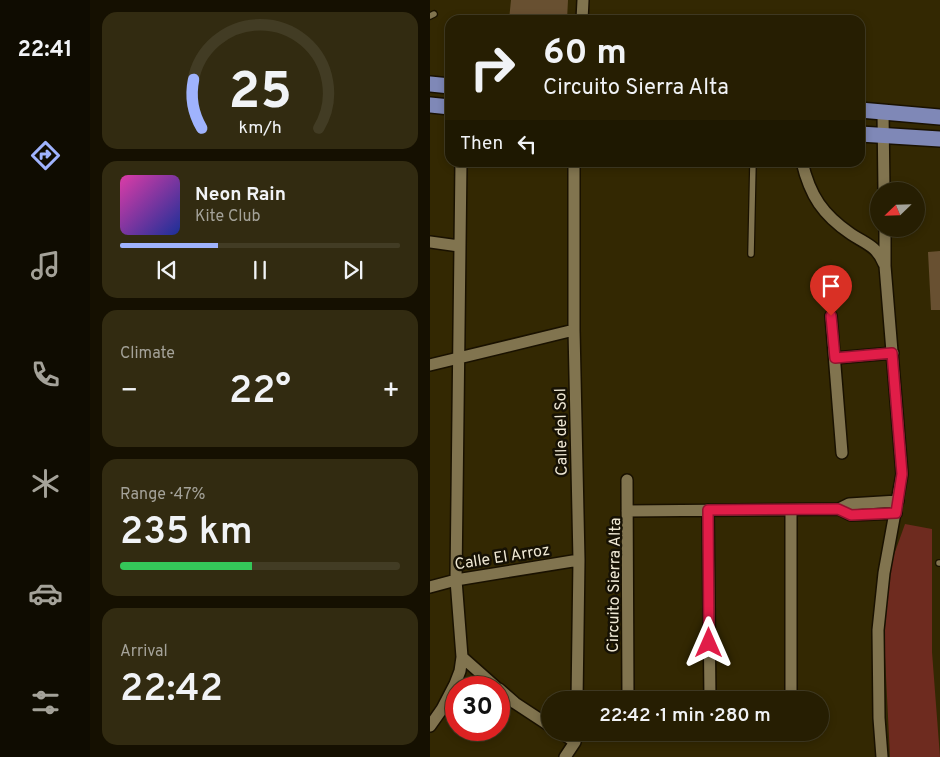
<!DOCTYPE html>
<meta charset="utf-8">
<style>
:root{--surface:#261e02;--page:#322b11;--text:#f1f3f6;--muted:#a4a299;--line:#423c24;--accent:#9fb3fd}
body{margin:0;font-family:Overpass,sans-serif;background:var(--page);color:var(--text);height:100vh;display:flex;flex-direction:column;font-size:19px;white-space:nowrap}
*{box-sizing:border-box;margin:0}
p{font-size:16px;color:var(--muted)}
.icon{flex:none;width:28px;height:28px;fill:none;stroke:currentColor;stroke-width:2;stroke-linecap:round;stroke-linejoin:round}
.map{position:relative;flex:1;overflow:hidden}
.details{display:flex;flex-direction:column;gap:12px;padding:12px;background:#151001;width:340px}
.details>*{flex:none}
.banner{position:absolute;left:15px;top:15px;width:420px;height:152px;border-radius:15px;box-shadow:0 2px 8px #0003,0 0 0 1px var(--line);background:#261e02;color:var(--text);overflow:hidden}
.needle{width:32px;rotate:247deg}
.controls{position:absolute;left:440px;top:182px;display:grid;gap:10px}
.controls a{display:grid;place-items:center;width:55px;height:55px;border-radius:50%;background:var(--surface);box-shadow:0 2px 8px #0003,0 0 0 1px var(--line);font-size:25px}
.speed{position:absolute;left:15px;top:676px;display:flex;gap:10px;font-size:25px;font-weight:700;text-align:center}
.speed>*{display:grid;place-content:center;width:65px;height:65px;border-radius:50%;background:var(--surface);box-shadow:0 2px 8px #0003,0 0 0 1px var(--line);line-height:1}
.speed .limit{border:8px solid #d22;background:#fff;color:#111}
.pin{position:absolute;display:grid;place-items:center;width:42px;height:42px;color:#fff;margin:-51px -21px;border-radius:50% 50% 50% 0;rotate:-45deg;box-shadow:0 0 5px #0007}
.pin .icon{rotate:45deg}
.me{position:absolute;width:55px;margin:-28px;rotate:0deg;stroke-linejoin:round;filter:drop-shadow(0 0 4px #0008)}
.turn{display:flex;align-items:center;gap:18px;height:105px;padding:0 15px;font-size:22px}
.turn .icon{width:65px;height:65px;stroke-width:2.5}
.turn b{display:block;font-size:35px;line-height:42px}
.then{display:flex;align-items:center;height:48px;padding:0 15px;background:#0003;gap:10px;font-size:19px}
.big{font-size:38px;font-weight:600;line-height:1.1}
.details .widget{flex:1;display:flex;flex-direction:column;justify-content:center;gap:8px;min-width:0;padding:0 18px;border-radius:15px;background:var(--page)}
.details .dial{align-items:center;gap:0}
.dial svg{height:130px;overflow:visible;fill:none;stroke:var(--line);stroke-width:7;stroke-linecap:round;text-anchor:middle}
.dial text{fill:var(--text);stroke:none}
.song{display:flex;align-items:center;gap:15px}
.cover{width:60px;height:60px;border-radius:8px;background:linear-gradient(135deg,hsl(320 70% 55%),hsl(230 70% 35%))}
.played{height:5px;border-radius:2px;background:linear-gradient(90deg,var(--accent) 35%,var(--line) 35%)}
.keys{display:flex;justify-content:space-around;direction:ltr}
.heat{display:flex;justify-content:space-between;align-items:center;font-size:28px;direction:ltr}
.charge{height:8px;border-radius:4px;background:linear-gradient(90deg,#34c759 47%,var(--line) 0)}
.trip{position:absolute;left:111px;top:691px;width:288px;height:50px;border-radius:25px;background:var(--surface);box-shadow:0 2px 8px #0003,0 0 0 1px var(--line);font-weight:600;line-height:50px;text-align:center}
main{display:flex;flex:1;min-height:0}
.dock{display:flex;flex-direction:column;width:90px;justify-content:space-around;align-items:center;background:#0f0c01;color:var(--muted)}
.dock .icon{width:35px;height:35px}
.dock .current{color:var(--accent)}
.dock b{font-size:22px;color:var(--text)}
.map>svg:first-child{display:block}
.green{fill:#6e2b1f}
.building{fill:#685031}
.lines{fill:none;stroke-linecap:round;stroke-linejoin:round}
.lane-casing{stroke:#191100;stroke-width:8}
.street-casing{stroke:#191100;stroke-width:14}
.primary-casing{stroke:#191100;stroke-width:18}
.lane{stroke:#81744f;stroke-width:5.5}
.street{stroke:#81744f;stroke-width:11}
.primary{stroke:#7f88b7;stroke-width:15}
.route-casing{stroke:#92132f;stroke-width:12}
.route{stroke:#e11d48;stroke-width:9}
.labels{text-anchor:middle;stroke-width:5;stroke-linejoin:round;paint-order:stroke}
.street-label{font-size:16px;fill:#f0e9d5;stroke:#161104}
</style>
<main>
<nav class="dock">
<b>22:41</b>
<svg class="icon current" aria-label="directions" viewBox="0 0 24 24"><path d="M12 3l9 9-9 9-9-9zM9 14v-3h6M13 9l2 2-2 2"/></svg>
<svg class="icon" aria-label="music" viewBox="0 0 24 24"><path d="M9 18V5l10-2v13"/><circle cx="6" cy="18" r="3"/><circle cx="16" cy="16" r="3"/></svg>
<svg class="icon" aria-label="phone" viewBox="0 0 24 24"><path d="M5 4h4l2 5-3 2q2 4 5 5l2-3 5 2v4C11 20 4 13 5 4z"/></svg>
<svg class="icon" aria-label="climate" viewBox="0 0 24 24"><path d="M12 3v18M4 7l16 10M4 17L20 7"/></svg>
<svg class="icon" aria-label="car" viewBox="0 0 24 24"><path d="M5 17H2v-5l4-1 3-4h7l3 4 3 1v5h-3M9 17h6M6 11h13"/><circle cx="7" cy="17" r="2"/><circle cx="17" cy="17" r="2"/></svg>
<svg class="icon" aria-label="filters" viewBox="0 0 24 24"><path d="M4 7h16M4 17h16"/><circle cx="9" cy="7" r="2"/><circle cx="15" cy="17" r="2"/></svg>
</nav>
<section class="details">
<div class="widget dial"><svg viewBox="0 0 100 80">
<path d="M14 69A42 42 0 1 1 86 69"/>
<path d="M14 69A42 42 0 0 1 9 39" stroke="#9fb3fd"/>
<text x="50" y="56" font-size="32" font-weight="700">25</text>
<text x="50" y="72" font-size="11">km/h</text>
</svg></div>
<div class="widget">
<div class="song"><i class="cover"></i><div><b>Neon Rain</b><p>Kite Club</p></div></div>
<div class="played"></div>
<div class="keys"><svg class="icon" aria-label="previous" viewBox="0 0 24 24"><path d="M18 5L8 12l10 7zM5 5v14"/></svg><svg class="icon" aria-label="pause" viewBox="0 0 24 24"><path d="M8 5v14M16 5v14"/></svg><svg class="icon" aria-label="next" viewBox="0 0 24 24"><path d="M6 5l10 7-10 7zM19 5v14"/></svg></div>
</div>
<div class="widget"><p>Climate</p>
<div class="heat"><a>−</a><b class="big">22°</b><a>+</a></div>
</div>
<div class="widget"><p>Range · 47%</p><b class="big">235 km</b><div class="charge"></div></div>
<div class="widget"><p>Arrival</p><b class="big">22:42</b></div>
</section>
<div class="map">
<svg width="510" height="757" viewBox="0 0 510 757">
<rect width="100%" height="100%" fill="#332802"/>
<path class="green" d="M475,524L502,529V652L510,757H460L454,636L461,563Z"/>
<path class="building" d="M81,0H138L137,20H79Z
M510,251V310H501L498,252Z"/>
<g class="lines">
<defs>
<path id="lane" d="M0,16L4,14
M321,254L323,162
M509,563H510"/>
<path id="street" d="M152,20L153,0
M453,112L454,191
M144,162V330L149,560L147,700
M372,162C380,196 393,215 421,234C436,244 447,246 454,264
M0,242L29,246
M401,316L412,453
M405,358L463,353
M0,365L144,330
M197,480L198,700
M409,509L421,515L466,513
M278,510L280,700
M197,511L409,509L419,504L468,501
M0,587L26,580L149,560
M32,657L67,688
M69,689L85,703L120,726
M361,700V510
M0,726L12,709L25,684L30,671L32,657L26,580L31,162
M130,732L145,742
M135,757L145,742L147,732
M452,757L449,718L448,630L454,573L472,474L455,266V229"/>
<path id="primary" d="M0,84L20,86
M0,105L20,107
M430,110L510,117
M430,134L510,139"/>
</defs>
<use href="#lane" class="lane-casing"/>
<use href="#street" class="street-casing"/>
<use href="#primary" class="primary-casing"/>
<use href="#lane" class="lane"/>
<use href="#street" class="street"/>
<use href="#primary" class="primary"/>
</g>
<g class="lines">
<defs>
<path id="route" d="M279,643L278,510L408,509L421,515L466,513L472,474L462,353L405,358L401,316"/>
</defs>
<use href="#route" class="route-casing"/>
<use href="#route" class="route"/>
</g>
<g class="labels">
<g class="street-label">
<text transform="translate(130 432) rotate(-91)" y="6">Calle del Sol</text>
<text transform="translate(72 556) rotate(-9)" y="6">Calle El Arroz</text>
<text transform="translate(183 585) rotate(-89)" y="6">Circuito Sierra Alta</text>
</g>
</g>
</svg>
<div class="controls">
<a><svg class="needle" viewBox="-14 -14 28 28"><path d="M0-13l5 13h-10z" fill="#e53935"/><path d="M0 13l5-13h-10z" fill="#a4a299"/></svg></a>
</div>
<div class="speed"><div class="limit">30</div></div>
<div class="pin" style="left:401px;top:316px;background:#d93025"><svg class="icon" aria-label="arrive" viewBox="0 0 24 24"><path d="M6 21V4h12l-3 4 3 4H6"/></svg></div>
<svg class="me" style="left:279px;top:643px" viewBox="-20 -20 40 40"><path d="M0-17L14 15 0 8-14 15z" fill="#e11d48" stroke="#fff" stroke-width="4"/></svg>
<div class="trip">22:42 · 1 min · 280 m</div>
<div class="banner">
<div class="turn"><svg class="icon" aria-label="right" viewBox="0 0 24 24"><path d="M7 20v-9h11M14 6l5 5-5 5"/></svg><div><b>60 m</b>Circuito Sierra Alta</div></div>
<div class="then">Then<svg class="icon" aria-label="left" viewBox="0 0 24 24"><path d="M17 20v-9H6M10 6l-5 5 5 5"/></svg></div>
</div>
</div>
</main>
